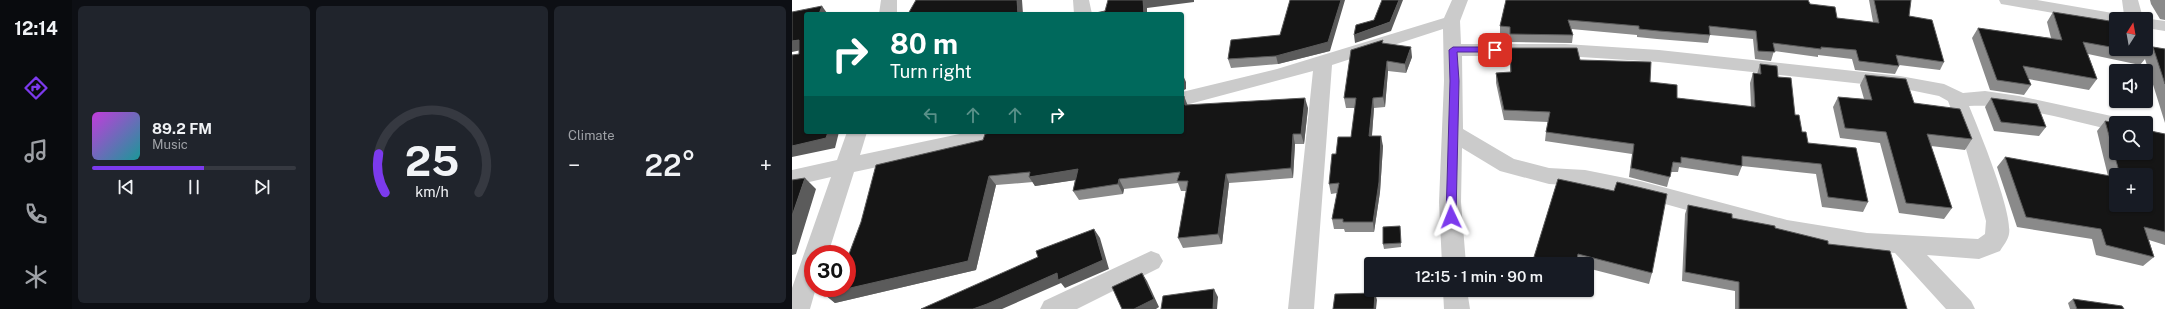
<!DOCTYPE html>
<meta charset="utf-8">
<style>
:root{--surface:#171b24;--page:#20242c;--text:#f1f3f6;--muted:#9ea1a6;--line:#363941;--accent:#7c3aed}
body{margin:0;font-family:"Public Sans",sans-serif;background:var(--page);color:var(--text);height:100vh;display:flex;flex-direction:column;font-size:15px;white-space:nowrap}
*{box-sizing:border-box;margin:0}
p{font-size:13px;color:var(--muted)}
.icon{flex:none;width:22px;height:22px;fill:none;stroke:currentColor;stroke-width:2;stroke-linecap:round;stroke-linejoin:round}
.map{position:relative;flex:1;overflow:hidden}
.sheet{display:flex;flex-direction:column;gap:6px;padding:6px;background:#0d0f14;width:720px}
.sheet>*{flex:none}
.top-card{position:absolute;left:12px;top:12px;width:380px;height:122px;border-radius:4px;box-shadow:0 1px 3px #0004;background:#00695c;color:#fff;overflow:hidden}
.needle{width:26px;rotate:11deg}
.tools{position:absolute;left:1317px;top:12px;display:grid;gap:8px}
.tools a{display:grid;place-items:center;width:44px;height:44px;border-radius:4px;background:var(--surface);box-shadow:0 1px 3px #0004;font-size:20px}
.speed{position:absolute;left:12px;top:245px;display:flex;gap:8px;font-size:20px;font-weight:700;text-align:center}
.speed>*{display:grid;place-content:center;width:52px;height:52px;border-radius:50%;background:var(--surface);box-shadow:0 1px 3px #0004;line-height:1}
.speed .limit{border:6px solid #d22;background:#fff;color:#111}
.pin{position:absolute;display:grid;place-items:center;width:34px;height:34px;color:#fff;margin:-17px;border-radius:8px;box-shadow:0 2px 6px #0006}
.me{position:absolute;width:44px;margin:-22px;rotate:358deg;stroke-linejoin:round;filter:drop-shadow(0 0 3px #0008)}
.turn{display:flex;align-items:center;gap:14px;height:84px;padding:0 20px;font-size:18px}
.turn .icon{width:52px;height:52px;stroke-width:2.5}
.turn b{display:block;font-size:28px;line-height:34px}
.lanes{display:flex;align-items:center;height:38px;padding:0 20px;background:#0003;justify-content:center;gap:20px;direction:ltr}
.lanes .off{opacity:.35}
.big{font-size:30px;font-weight:600;line-height:1.1}
.sheet .tile{flex:1;display:flex;flex-direction:column;justify-content:center;gap:6px;min-width:0;padding:0 14px;border-radius:6px;background:var(--page)}
.sheet .dial{align-items:center;gap:0}
.dial svg{height:104px;overflow:visible;fill:none;stroke:var(--line);stroke-width:7;stroke-linecap:round;text-anchor:middle}
.dial text{fill:var(--text);stroke:none}
.song{display:flex;align-items:center;gap:12px}
.cover{width:48px;height:48px;border-radius:6px;background:linear-gradient(135deg,hsl(290 70% 55%),hsl(180 70% 35%))}
.played{height:4px;border-radius:2px;background:linear-gradient(90deg,var(--accent) 55%,var(--line) 55%)}
.keys{display:flex;justify-content:space-around;direction:ltr}
.heat{display:flex;justify-content:space-between;align-items:center;font-size:22px;direction:ltr}
.sheet .tiles{flex:1;display:grid;gap:6px;grid-template-columns:repeat(3,1fr)}
.trip{position:absolute;left:572px;top:257px;width:230px;height:40px;border-radius:4px;background:var(--surface);box-shadow:0 1px 3px #0004;font-weight:600;line-height:40px;text-align:center}
main{display:flex;flex:1;min-height:0}
.dock{display:flex;flex-direction:column;width:72px;justify-content:space-around;align-items:center;background:#090b0e;color:var(--muted)}
.dock .icon{width:28px;height:28px}
.dock .active{color:var(--accent)}
.dock b{font-size:18px;color:var(--text)}
.map>svg:first-child{display:block}
.lines{fill:none;stroke-linecap:round;stroke-linejoin:round}
.street{fill:#cbcbcb;fill-rule:evenodd}
.wall{fill:#8a8a8a;fill-rule:evenodd}
.shaded-wall{fill:#5b5b5b}
.building{fill:#151515;stroke:#5b5b5b}
.route{fill:#7c3aed;stroke:#51269a}
</style>
<main>
<nav class="dock">
<b>12:14</b>
<svg class="icon active" aria-label="directions" viewBox="0 0 24 24"><path d="M12 3l9 9-9 9-9-9zM9 14v-3h6M13 9l2 2-2 2"/></svg>
<svg class="icon" aria-label="music" viewBox="0 0 24 24"><path d="M9 18V5l10-2v13"/><circle cx="6" cy="18" r="3"/><circle cx="16" cy="16" r="3"/></svg>
<svg class="icon" aria-label="phone" viewBox="0 0 24 24"><path d="M5 4h4l2 5-3 2q2 4 5 5l2-3 5 2v4C11 20 4 13 5 4z"/></svg>
<svg class="icon" aria-label="climate" viewBox="0 0 24 24"><path d="M12 3v18M4 7l16 10M4 17L20 7"/></svg>
</nav>
<section class="sheet">
<div class="tiles">
<div class="tile">
<div class="song"><i class="cover"></i><div><b>89.2 FM</b><p>Music</p></div></div>
<div class="played"></div>
<div class="keys"><svg class="icon" aria-label="previous" viewBox="0 0 24 24"><path d="M18 5L8 12l10 7zM5 5v14"/></svg><svg class="icon" aria-label="pause" viewBox="0 0 24 24"><path d="M8 5v14M16 5v14"/></svg><svg class="icon" aria-label="next" viewBox="0 0 24 24"><path d="M6 5l10 7-10 7zM19 5v14"/></svg></div>
</div>
<div class="tile dial"><svg viewBox="0 0 100 80">
<path d="M14 69A42 42 0 1 1 86 69"/>
<path d="M14 69A42 42 0 0 1 9 39" stroke="#7c3aed"/>
<text x="50" y="56" font-size="32" font-weight="700">25</text>
<text x="50" y="72" font-size="11">km/h</text>
</svg></div>
<div class="tile"><p>Climate</p>
<div class="heat"><a>−</a><b class="big">22°</b><a>+</a></div>
</div>
</div>
</section>
<div class="map">
<svg width="1373" height="309" viewBox="0 0 1373 309">
<rect width="100%" height="100%" fill="#fff"/>
<g class="lines">
<path class="street" d="M89,0H105V14H87Z
M281,0H297L300,14H282Z
M660,0H676L668,21L669,44H773L867,50L1108,76L1152,84L1171,93L1193,91L1227,96L1324,117L1331,119L1334,123H1324V131C1279,121 1222,103 1177,106C1187,130 1221,212 1217,234C1216,240 1211,246 1208,251L1187,259L1135,255L1179,301L1183,309H1154L1103,253L1075,251L995,238L848,197L793,186L757,184L708,171L670,148L669,202L674,264H650L647,202L652,81L651,29L540,65L522,309H496L521,71L390,106V92L485,69L652,18ZM670,56H773L867,62L1108,88L1147,96L1156,101L1174,149L1194,221L1193,234L1186,239L1075,233L995,220L848,181L793,170L757,168L722,159L671,129Z
M1207,0H1245L1332,15L1330,0H1346L1351,18L1373,21V31L1354,28V19H1324V24L1215,5L1209,4Z
M55,132H75L68,155L177,132H226L223,137L216,139L62,172L36,254H21V288H24L18,309H0V288L39,177L0,186V170L45,160Z
M359,251L367,254L371,261L367,268L285,309H248L252,301Z
M651,290H675L678,309H652Z"/>
</g>
<path class="wall" d="M714,0L1018,4L1045,18L1081,22L1077,0H1119L1117,16L1152,62L1148,70L1107,65V66L1103,74L1063,70L1060,59L1026,55V57L982,51L979,61L963,59L961,39L918,35L916,43L865,39L845,37V35L779,29L781,35L780,43L718,42V35L708,34V26Z
M1358,0H1373V20L1368,19L1359,4Z
M1261,12L1324,22V49H1354L1356,53L1361,47L1373,49V123L1353,59L1348,65L1296,54L1305,79L1297,90L1236,79L1239,85L1232,95L1198,90L1180,38L1186,28L1259,38L1255,22Z
M591,43L620,57L614,73L596,71L593,107L582,108L580,136L591,146L588,192L582,232H553L552,229H542L540,219L545,193L539,194L537,184L544,154L559,137L563,108H554L552,98Z
M718,48L788,60L858,82L885,98L959,107L958,83L961,73L965,74L968,64L986,77L1003,115L1010,132L1016,143L1076,202L1071,212L1030,207L1024,174L950,166L946,176L887,167L886,172H879L875,187L837,177L840,154L753,141L754,132L756,122L712,120L704,83V73L718,72Z
M538,51L486,64L439,68L436,59Z
M1073,75L1122,103L1180,139L1173,150L1139,146L1160,208L1152,219L1107,213L1088,143L1048,138L1041,107L1046,97L1072,99L1068,85Z
M1199,98L1254,127L1247,136L1202,131L1193,107Z
M395,105L516,108L512,144H503L501,178L437,183L430,244L391,248L386,238L394,191H389L386,183L332,189L331,194L287,200L281,191L283,180L243,186L241,182L204,185L184,270L43,303L32,294L57,254L191,140L390,132Z
M1313,121L1373,134V245L1357,240L1362,257L1351,266L1304,255L1300,239L1225,227L1205,167L1213,157L1316,176L1305,131ZM1324,175H1354L1324,205Z
M766,179L860,273L857,284L795,268V264H741L742,257Z
M896,205L940,218L983,228L1036,244L1115,309H943V291L890,281L893,214Z
M608,226L609,247L592,249L591,244Z
M1281,299L1332,309H1278L1276,303Z"/>
<path class="shaded-wall" d="M225,0H230L231,14H226Z
M351,0H402V2L355,8V14H352Z
M549,0H553L538,51L486,64L484,56Z
M607,0H611L599,31L563,43L562,35L598,22Z
M30,6L35,13L36,14H27Z
M7,40L14,49L0,52V41Z
M619,47L620,57L614,73L613,64Z
M595,61L596,71L593,107L591,97Z
M390,73L394,82V89L390,91Z
M392,96L396,106L393,105Z
M513,98L516,108L512,144L509,134Z
M581,98L582,108L579,146L577,136Z
M36,132H47L43,148L0,157V146Z
M501,134L503,144L501,178L499,168Z
M589,136L591,146L588,192L582,232L581,222Z
M286,169L291,179L243,186L237,177Z
M434,174L437,183L430,244L426,234Z
M197,176L204,185L184,270L43,303L32,294Z
M13,178L24,189L4,254L0,255V216Z
M327,179L332,189L331,194L326,184Z
M302,229L308,238L317,269L273,288L269,283L210,309H181Z
M350,273L355,281L367,307L364,309H342Z
M422,289L426,297L425,309H421Z
M583,293L585,300L584,309H582Z"/>
<path class="building" d="M124,0H225L226,14H116Z
M316,0H351L352,14H299L313,11Z
M498,0H549L536,42L484,56L436,59L439,40L488,35Z
M590,0H607L598,22L562,35L564,25L582,20Z
M714,0H1016L1018,4L1043,7L1045,18L1087,23L1082,0H1119L1117,16L1140,20L1152,62L1104,55L1107,66L1067,61L1064,50L1029,47V49L981,43L983,52L966,51L964,31L917,26L918,35L867,31L847,29V26L776,20L781,35L718,34V27L708,26Z
M30,6L27,14H14V132H36L34,138L0,146V55L7,54V40L0,41V12Z
M1261,12L1324,22V48L1291,42L1305,79L1231,66L1239,85L1205,80L1186,28L1270,40Z
M591,40L590,43L619,47L613,64L595,61L591,97L581,98L577,136H589L587,182L581,222H551V219H540L547,183L537,184L540,154H544L546,137H559L564,98H552L559,50Z
M1361,47L1373,49V84Z
M718,48H785L788,60L859,62L858,82L885,85V98L963,107L961,73L969,74L968,64L985,66L986,77L999,78L1003,115H1007L1010,132H1014L1016,143L1064,148L1076,202L1036,197L1029,164L950,156V166L889,157V163L881,162L878,177L839,168L842,144L754,132L758,112L712,110L704,73L719,72Z
M1328,49H1354L1357,55Z
M1073,75L1114,79L1122,103L1168,109L1180,139L1135,134L1160,208L1114,203L1094,132L1053,128L1046,97L1080,100Z
M390,96H392L393,105L513,98L509,134H501L499,168L434,174L426,234L386,238L396,181H385L388,172L327,179L326,184L281,191L286,169L237,177L238,172L197,176L176,261L32,294L34,288H55V254H57L69,222L84,165L191,140L193,134L202,132H390Z
M1199,98L1245,104L1254,127L1209,122Z
M1313,121L1324,123V153H1354V130L1373,134V232L1352,227L1362,257L1314,245L1309,229L1234,217L1213,157L1324,177V205H1354V175H1328Z
M13,178L0,216V180Z
M766,179L822,191L825,182L875,194L860,273L786,254L784,264H772L742,257Z
M896,205L940,214V218L983,226V228L1036,241V244L1098,251L1115,309H947V282L893,272Z
M608,226L609,243L591,244V227Z
M302,229L311,260L266,280L265,273L195,304L181,309H129L246,257L244,251Z
M350,273L362,299L342,309H330L320,287Z
M422,289L421,309H369L371,296Z
M583,293L582,309H541L543,294Z
M1281,299L1330,306L1332,309H1285Z"/>
<path class="route" d="M703,47L705,48V52H665L667,81L664,217L659,221L654,217L658,81L657,50L661,47Z"/>
</svg>
<div class="tools">
<a><svg class="needle" viewBox="-14 -14 28 28"><path d="M0-13l5 13h-10z" fill="#e53935"/><path d="M0 13l5-13h-10z" fill="#9ea1a6"/></svg></a>
<a><svg class="icon" aria-label="sound" viewBox="0 0 24 24"><path d="M4 9h4l5-4v14l-5-4H4zM17 9q2 3 0 6"/></svg></a>
<a><svg class="icon" aria-label="search" viewBox="0 0 24 24"><circle cx="10" cy="10" r="6"/><path d="M15 15l6 6"/></svg></a>
<a>+</a>
</div>
<div class="speed"><div class="limit">30</div></div>
<div class="pin" style="left:703px;top:50px;background:#d93025"><svg class="icon" aria-label="arrive" viewBox="0 0 24 24"><path d="M6 21V4h12l-3 4 3 4H6"/></svg></div>
<svg class="me" style="left:659px;top:217px" viewBox="-20 -20 40 40"><path d="M0-17L14 15 0 8-14 15z" fill="#7c3aed" stroke="#fff" stroke-width="4"/></svg>
<div class="trip">12:15 · 1 min · 90 m</div>
<div class="top-card">
<div class="turn"><svg class="icon" aria-label="right" viewBox="0 0 24 24"><path d="M7 20v-9h11M14 6l5 5-5 5"/></svg><div><b>80 m</b>Turn right</div></div>
<div class="lanes"><svg class="icon off" aria-label="left" viewBox="0 0 24 24"><path d="M17 20v-9H6M10 6l-5 5 5 5"/></svg><svg class="icon off" aria-label="ahead" viewBox="0 0 24 24"><path d="M12 20V5M6 11l6-6 6 6"/></svg><svg class="icon off" aria-label="ahead" viewBox="0 0 24 24"><path d="M12 20V5M6 11l6-6 6 6"/></svg><svg class="icon" aria-label="right" viewBox="0 0 24 24"><path d="M7 20v-9h11M14 6l5 5-5 5"/></svg></div>
</div>
</div>
</main>
